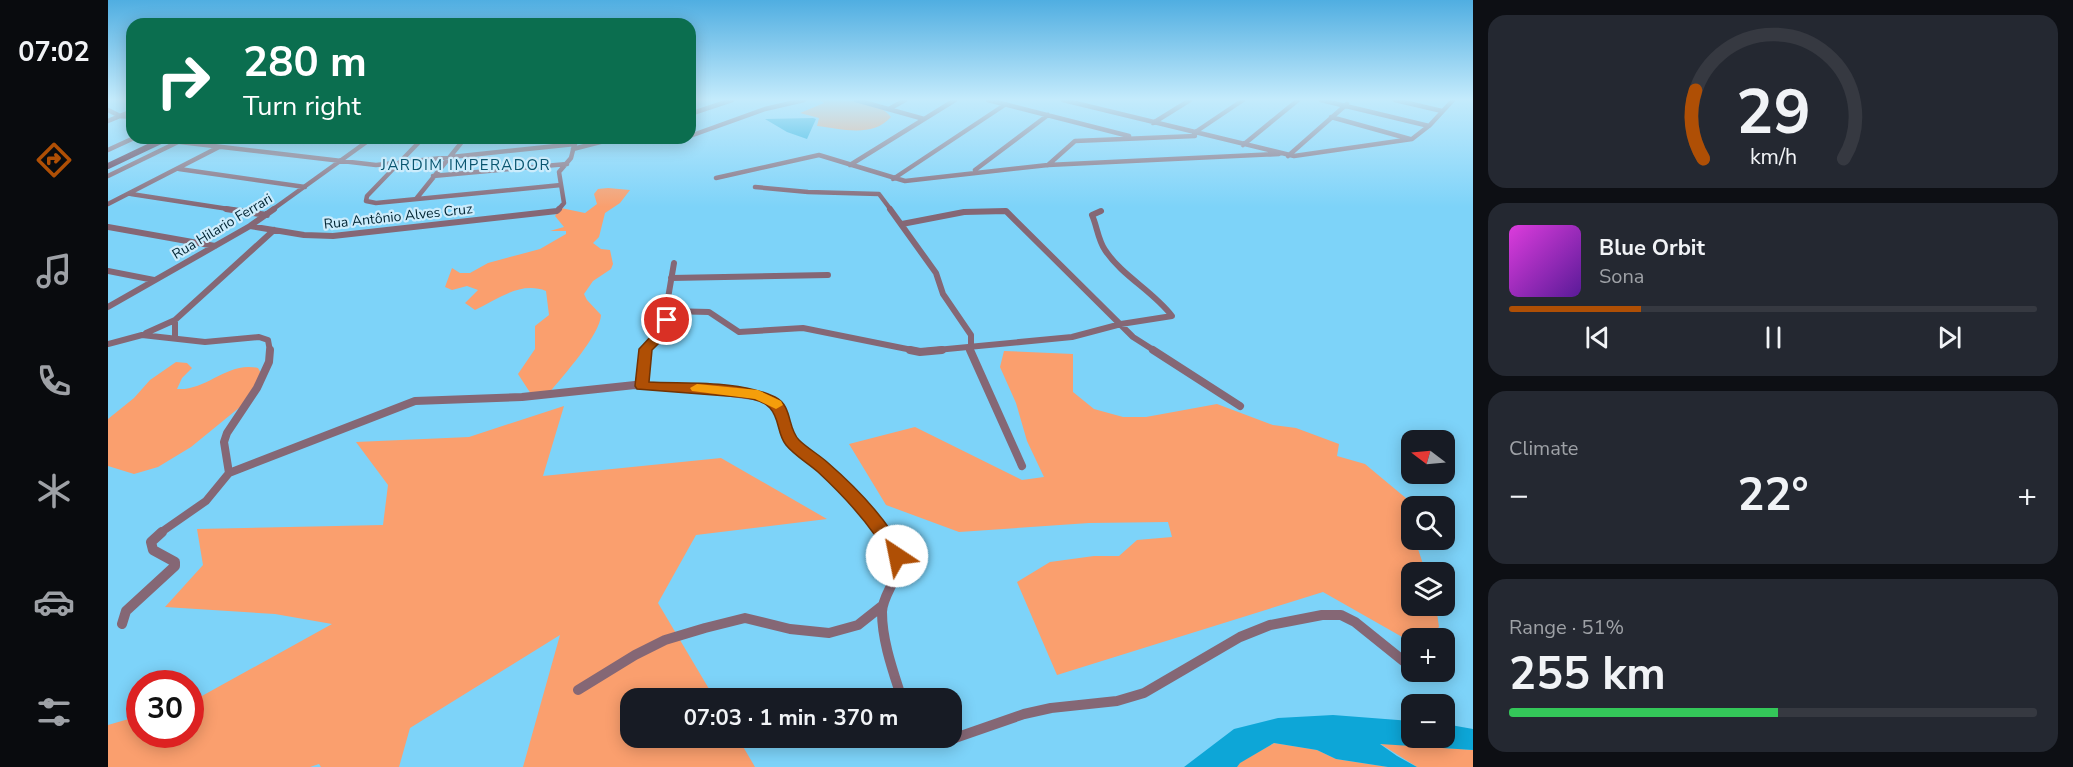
<!DOCTYPE html>
<meta charset="utf-8">
<style>
:root{--surface:#171b24;--page:#242831;--text:#f1f3f6;--muted:#9ea1a6;--line:#363941;--accent:#af4f05}
body{margin:0;font-family:"Nunito Sans",sans-serif;background:var(--page);color:var(--text);height:100vh;display:flex;flex-direction:column;font-size:22px;white-space:nowrap}
*{box-sizing:border-box;margin:0}
p{font-size:20px;color:var(--muted)}
.icon{flex:none;width:33px;height:33px;fill:none;stroke:currentColor;stroke-width:2;stroke-linecap:round;stroke-linejoin:round}
.map{position:relative;flex:1;overflow:hidden}
.panel{display:flex;flex-direction:column;gap:15px;padding:15px;background:#0d0f14;width:600px}
.panel>*{flex:none}
.guide{position:absolute;left:18px;top:18px;width:570px;height:126px;border-radius:18px;box-shadow:0 3px 15px #0003;background:#0b6e4f;color:#fff;overflow:hidden}
.needle{width:39px;rotate:286deg}
.buttons{position:absolute;left:1293px;top:430px;display:grid;gap:12px}
.buttons a{display:grid;place-items:center;width:54px;height:54px;border-radius:12px;background:var(--surface);box-shadow:0 3px 15px #0003;font-size:30px}
.speed{position:absolute;left:18px;top:670px;display:flex;gap:12px;font-size:30px;font-weight:700;text-align:center}
.speed>*{display:grid;place-content:center;width:78px;height:78px;border-radius:50%;background:var(--surface);box-shadow:0 3px 15px #0003;line-height:1}
.speed .limit{border:9px solid #d22;background:#fff;color:#111}
.pin{position:absolute;display:grid;place-items:center;width:51px;height:51px;color:#fff;margin:-26px;border:3px solid #fff;border-radius:50%;box-shadow:0 2px 6px #0007}
.me{position:absolute;width:66px;margin:-33px;rotate:326deg;stroke-linejoin:round;filter:drop-shadow(0 0 4px #0008)}
.turn{display:flex;align-items:center;gap:21px;height:126px;padding:0 18px;font-size:27px}
.turn .icon{width:78px;height:78px;stroke-width:2.5}
.turn b{display:block;font-size:42px;line-height:51px}
.big{font-size:45px;font-weight:700;line-height:1.1}
.panel .card{flex:1;display:flex;flex-direction:column;justify-content:center;gap:9px;min-width:0;padding:0 21px;border-radius:18px;background:var(--page)}
.panel .dial{align-items:center;gap:0}
.dial svg{height:156px;overflow:visible;fill:none;stroke:var(--line);stroke-width:7;stroke-linecap:round;text-anchor:middle}
.dial text{fill:var(--text);stroke:none}
.song{display:flex;align-items:center;gap:18px}
.cover{width:72px;height:72px;border-radius:9px;background:linear-gradient(135deg,hsl(300 70% 55%),hsl(270 70% 35%))}
.played{height:6px;border-radius:3px;background:linear-gradient(90deg,var(--accent) 25%,var(--line) 25%)}
.keys{display:flex;justify-content:space-around;direction:ltr}
.heat{display:flex;justify-content:space-between;align-items:center;font-size:33px;direction:ltr}
.charge{height:9px;border-radius:4px;background:linear-gradient(90deg,#34c759 51%,var(--line) 0)}
.trip{position:absolute;left:512px;top:688px;width:342px;height:60px;border-radius:18px;background:var(--surface);box-shadow:0 3px 15px #0003;font-weight:700;line-height:60px;text-align:center}
main{display:flex;flex:1;min-height:0}
.tab-bar{display:flex;flex-direction:column;width:108px;justify-content:space-around;align-items:center;background:#090b0e;color:var(--muted)}
.tab-bar .icon{width:42px;height:42px}
.tab-bar .current{color:var(--accent)}
.tab-bar b{font-size:27px;color:var(--text)}
.map>svg:first-child{display:block}
.green{fill:#fa9f6e}
.water{fill:#0da6d7}
.lines{fill:none;stroke-linecap:round;stroke-linejoin:round}
.minor-far3{stroke:#856775;stroke-width:4.5}
.minor-far2{stroke:#856775;stroke-width:6}
.minor-far1{stroke:#856775;stroke-width:8}
.minor{stroke:#856775;stroke-width:10}
.secondary{stroke:#64394f;stroke-width:6}
.route{fill:#af4f05;stroke:#723303;stroke-width:1.5}
.slow{fill:#f59e0b}
.labels{text-anchor:middle;stroke-width:4.5;stroke-linejoin:round;paint-order:stroke}
.far-street-label{font-size:14px;fill:#002432;stroke:#ccecfc}
.far-quarter-label{font-size:15px;letter-spacing:1.5px;fill:#09556f;stroke:#ccecfc}
</style>
<main>
<nav class="tab-bar">
<b>07:02</b>
<svg class="icon current" aria-label="directions" viewBox="0 0 24 24"><path d="M12 3l9 9-9 9-9-9zM9 14v-3h6M13 9l2 2-2 2"/></svg>
<svg class="icon" aria-label="music" viewBox="0 0 24 24"><path d="M9 18V5l10-2v13"/><circle cx="6" cy="18" r="3"/><circle cx="16" cy="16" r="3"/></svg>
<svg class="icon" aria-label="phone" viewBox="0 0 24 24"><path d="M5 4h4l2 5-3 2q2 4 5 5l2-3 5 2v4C11 20 4 13 5 4z"/></svg>
<svg class="icon" aria-label="climate" viewBox="0 0 24 24"><path d="M12 3v18M4 7l16 10M4 17L20 7"/></svg>
<svg class="icon" aria-label="car" viewBox="0 0 24 24"><path d="M5 17H2v-5l4-1 3-4h7l3 4 3 1v5h-3M9 17h6M6 11h13"/><circle cx="7" cy="17" r="2"/><circle cx="17" cy="17" r="2"/></svg>
<svg class="icon" aria-label="filters" viewBox="0 0 24 24"><path d="M4 7h16M4 17h16"/><circle cx="9" cy="7" r="2"/><circle cx="15" cy="17" r="2"/></svg>
</nav>
<div class="map">
<svg width="1365" height="767" viewBox="0 0 1365 767">
<rect width="100%" height="100%" fill="#7dd3f9"/>
<path class="green" d="M712,100C734,100 768,98 783,117C764,138 734,129 709,126L711,118L692,113L716,103Z
M500,188L522,190L512,203L497,213L491,237L485,243L493,249L502,250L505,264L503,269L485,281L476,294L479,300L493,315C492,335 455,376 441,393L423,394L410,374L427,349V326L441,315L438,291C413,281 389,299 367,310L357,303L370,290L359,286L344,290L337,287L344,268L352,273H362L380,263L432,249L458,234V231H442L456,227L447,216L453,208L477,213L489,204L486,194L490,189Z
M896,351L965,354V392L986,409L1015,417H1038L1109,404L1165,425L1188,428L1231,444L1229,456L1257,464L1299,499L1304,540H1307L1318,573H1304V606H1328L1331,627L1316,639H1304L1303,642L1215,592L949,675L909,582L942,562L986,556H1011L1029,540L1064,537L1060,522L981,523L851,532L778,505L741,444L807,427L914,480L936,477L919,441L908,403L892,367Z
M68,362L79,363L84,368L74,378L69,389C99,391 119,361 150,368L154,375L148,394L83,447L50,467L26,474L0,466V419L26,398L42,380Z
M456,406L435,476L613,458L719,519L588,535L550,603L607,699H522V738H630L647,767H415L452,635L302,728L291,767H213L211,764L202,767H0V725L31,716L32,735H82L83,702L224,624L167,614L57,607L95,565L89,529L275,525L280,485L248,442L361,437Z
M1166,743L1209,750L1228,759L1280,767H1129L1131,763Z
M1271,743L1365,750V767H1309Z"/>
<path class="water" d="M705,118L708,119L699,139L679,132L657,119Z
M1225,715L1303,721L1304,738H1336L1337,724L1365,729V750L1272,744L1289,756L1309,767H1280L1228,759L1209,750L1166,743L1132,763L1129,767H1076L1126,729L1170,718Z"/>
<g class="lines">
<path class="minor-far3" d="M748,100L816,119
M880,100L1021,136
M955,100L1186,156L1304,139L1322,125L1345,100
M1213,100L1321,126
M1287,100L1334,111
M781,109L797,100
M0,110L12,116L24,117
M582,114L624,100
M1223,117L1302,139
M0,121L24,111
M1045,123L1082,100
M1086,133L1135,100
M582,136L657,109L696,100
M315,138L259,196L258,201L268,203L453,185
M55,140L268,165L467,144
M1135,145L1190,100
M465,149L508,138
M0,150L26,138
M1180,156L1239,104
M742,165L847,100
M940,165L967,141L1087,136
M71,169L197,187
M867,170L940,115
M0,176L70,142
M325,176L459,164
M608,178L711,155L797,181L940,165L1171,154
M785,179L898,104
M647,187L700,192L771,194L783,210
M23,194L127,210
M308,199L357,138
M0,204L111,147
M164,210L264,138
M450,210L456,203L451,172L463,158L468,138"/>
<path class="minor-far2" d="M118,209L159,215
M782,209L828,273L835,294L863,335V351
M794,224L856,212L898,211L1025,337L1047,351
M142,226L196,235L225,236L449,211L451,209
M0,227L107,246
M0,271L46,280
M563,278L720,275
M0,307L142,226L166,209
M559,311L601,312L631,332L695,328L809,351
M67,320V338
M38,333L67,320L166,230
M0,344L34,335L97,342L151,337L160,340L162,351
M537,351L551,336L559,320V304L566,263
M818,351L964,337L1013,324L1064,316C1045,291 1014,276 997,250C990,240 989,226 984,215L993,211"/>
<path class="minor-far1" d="M802,350L812,352L834,350
M862,350L914,466
M1045,350L1132,406
M534,386L537,350
M121,473L307,401L414,397L527,385L587,388L659,398L671,408L680,437L747,498L773,533
M52,533L98,501L121,473L116,442L119,433L149,388L161,362L162,350"/>
<path class="minor" d="M772,532C777,539 784,547 788,555C797,573 774,593 774,612C774,641 785,671 794,699
M14,624L18,611L67,566V562L45,550L43,542L54,532
M470,690L527,655L557,640L597,628L637,618L682,629L721,633L750,625L774,606
M830,738H847L916,714L943,708L1009,701L1036,693L1132,637L1162,625L1214,615H1233L1247,622L1298,663"/>
<path class="secondary" d="M0,166L59,138"/>
</g>
<linearGradient id="sky" x2="0" y2="1"><stop stop-color="#50aee1"/><stop offset="0.48" stop-color="#c4ebfc"/><stop offset="1" stop-color="#c4ebfc" stop-opacity="0"/></linearGradient>
<rect width="1365" height="207" fill="url(#sky)"/>
<path class="route" d="M559,316L565,320L555,339L544,350L541,382C579,384 632,380 667,397C685,406 679,428 691,440C699,448 710,454 719,462C749,488 780,520 798,556L795,561L789,563L783,561C765,527 738,498 710,472C700,463 687,456 678,445C669,434 672,419 662,408C655,400 642,398 632,397L529,389L527,386L531,349L545,334L555,317Z"/>
<path class="slow" d="M589,384L650,390L673,401L675,405L668,409L647,399L584,391L582,388Z"/>
<g class="labels">
<g class="far-street-label">
<text transform="translate(290 216) rotate(-6)" y="5">Rua Antônio Alves Cruz</text>
<text transform="translate(114 226) rotate(-31)" y="5">Rua Hilario Ferrari</text>
</g>
<g class="far-quarter-label">
<text x="358" y="170">JARDIM IMPERADOR</text>
</g>
</g>
</svg>
<div class="buttons">
<a><svg class="needle" viewBox="-14 -14 28 28"><path d="M0-13l5 13h-10z" fill="#e53935"/><path d="M0 13l5-13h-10z" fill="#9ea1a6"/></svg></a>
<a><svg class="icon" aria-label="search" viewBox="0 0 24 24"><circle cx="10" cy="10" r="6"/><path d="M15 15l6 6"/></svg></a>
<a><svg class="icon" aria-label="layers" viewBox="0 0 24 24"><path d="M12 4l9 5-9 5-9-5zM3 14l9 5 9-5"/></svg></a>
<a>+</a>
<a>−</a>
</div>
<div class="speed"><div class="limit">30</div></div>
<div class="pin" style="left:559px;top:320px;background:#d93025"><svg class="icon" aria-label="arrive" viewBox="0 0 24 24"><path d="M6 21V4h12l-3 4 3 4H6"/></svg></div>
<svg class="me" style="left:789px;top:556px" viewBox="-20 -20 40 40"><circle r="19" fill="#fff"/><path d="M0-13L10 11 0 6-10 11z" fill="#af4f05"/></svg>
<div class="trip">07:03 · 1 min · 370 m</div>
<div class="guide">
<div class="turn"><svg class="icon" aria-label="right" viewBox="0 0 24 24"><path d="M7 20v-9h11M14 6l5 5-5 5"/></svg><div><b>280 m</b>Turn right</div></div>
</div>
</div>
<section class="panel">
<div class="card dial"><svg viewBox="0 0 100 80">
<path d="M14 69A42 42 0 1 1 86 69"/>
<path d="M14 69A42 42 0 0 1 10 34" stroke="#af4f05"/>
<text x="50" y="56" font-size="32" font-weight="700">29</text>
<text x="50" y="72" font-size="11">km/h</text>
</svg></div>
<div class="card">
<div class="song"><i class="cover"></i><div><b>Blue Orbit</b><p>Sona</p></div></div>
<div class="played"></div>
<div class="keys"><svg class="icon" aria-label="previous" viewBox="0 0 24 24"><path d="M18 5L8 12l10 7zM5 5v14"/></svg><svg class="icon" aria-label="pause" viewBox="0 0 24 24"><path d="M8 5v14M16 5v14"/></svg><svg class="icon" aria-label="next" viewBox="0 0 24 24"><path d="M6 5l10 7-10 7zM19 5v14"/></svg></div>
</div>
<div class="card"><p>Climate</p>
<div class="heat"><a>−</a><b class="big">22°</b><a>+</a></div>
</div>
<div class="card"><p>Range · 51%</p><b class="big">255 km</b><div class="charge"></div></div>
</section>
</main>
